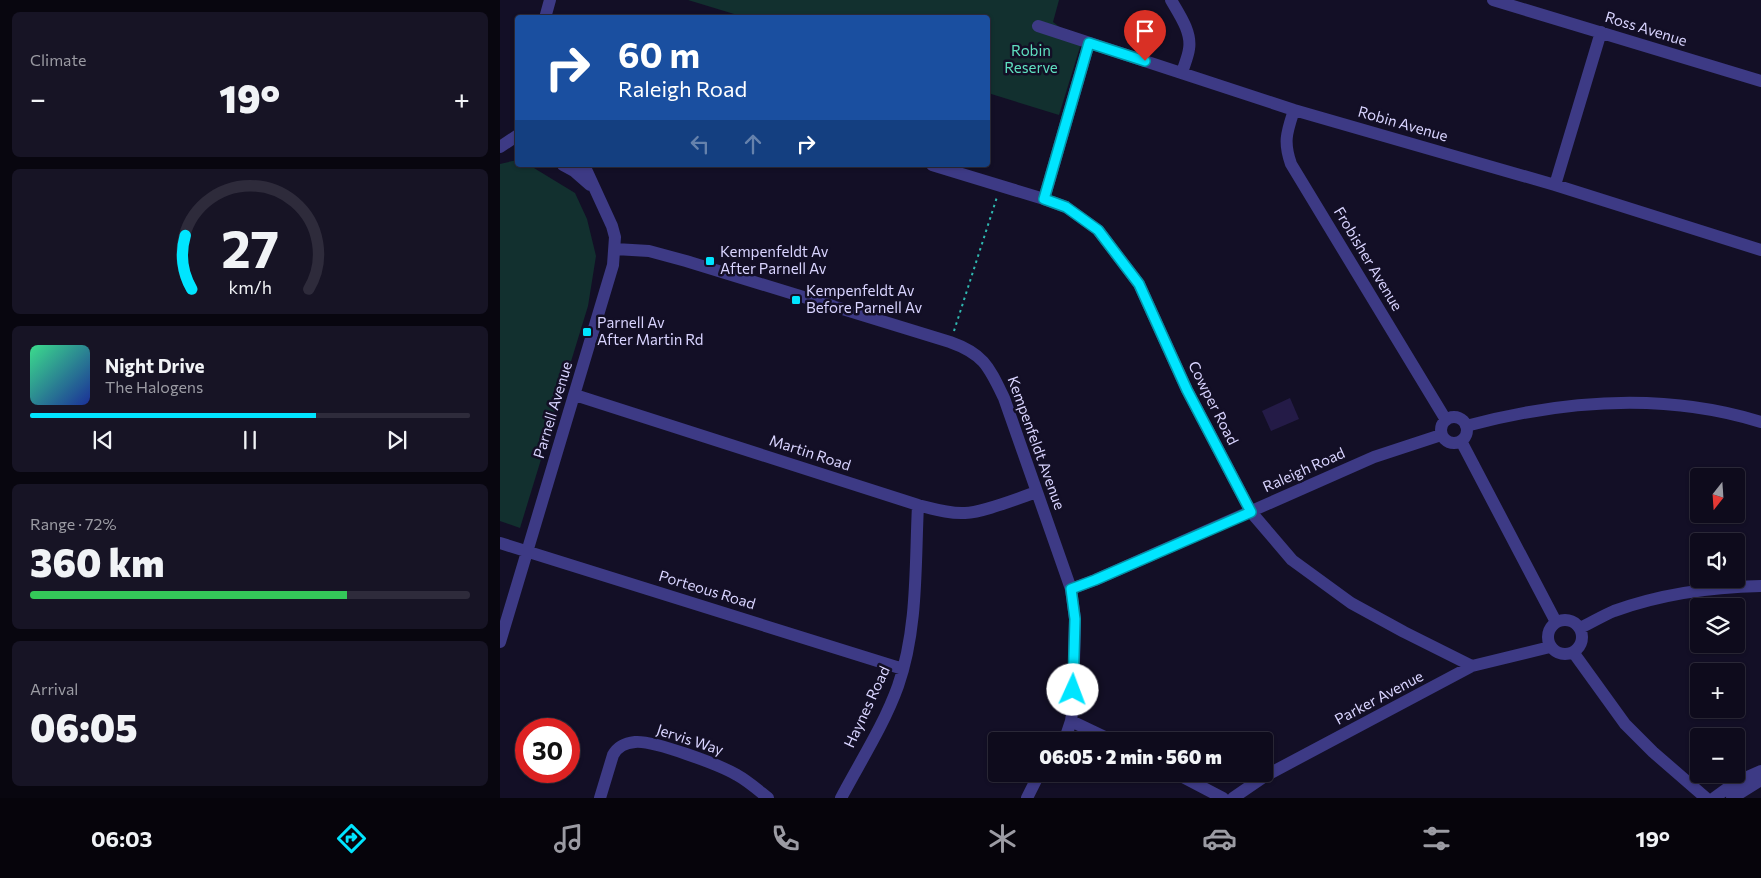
<!DOCTYPE html>
<meta charset="utf-8">
<style>
:root{--surface:#0e0b1c;--page:#171425;--text:#f1f3f6;--muted:#9b9ba3;--line:#2e2b3b;--accent:#00e5ff}
body{margin:0;font-family:Commissioner,sans-serif;background:var(--page);color:var(--text);height:100vh;display:flex;flex-direction:column;font-size:19px;white-space:nowrap}
*{box-sizing:border-box;margin:0}
p{font-size:16px;color:var(--muted)}
.icon{flex:none;width:28px;height:28px;fill:none;stroke:currentColor;stroke-width:2;stroke-linecap:round;stroke-linejoin:round}
.map{position:relative;flex:1;overflow:hidden}
.drawer{display:flex;flex-direction:column;gap:12px;padding:12px;background:#08060f;width:500px}
.drawer>*{flex:none}
.banner{position:absolute;left:15px;top:15px;width:475px;height:152px;border-radius:5px;box-shadow:0 1px 4px #0004,0 0 0 1px var(--line);background:#1a4fa0;color:#fff;overflow:hidden}
.needle{width:32px;rotate:197deg}
.controls{position:absolute;left:1190px;top:468px;display:grid;gap:10px}
.controls a{display:grid;place-items:center;width:55px;height:55px;border-radius:5px;background:var(--surface);box-shadow:0 1px 4px #0004,0 0 0 1px var(--line);font-size:25px}
.speed{position:absolute;left:15px;top:718px;display:flex;gap:10px;font-size:25px;font-weight:700;text-align:center}
.speed>*{display:grid;place-content:center;width:65px;height:65px;border-radius:50%;background:var(--surface);box-shadow:0 1px 4px #0004,0 0 0 1px var(--line);line-height:1}
.speed .limit{border:8px solid #d22;background:#fff;color:#111}
.pin{position:absolute;display:grid;place-items:center;width:42px;height:42px;color:#fff;margin:-51px -21px;border-radius:50% 50% 50% 0;rotate:-45deg;box-shadow:0 0 5px #0007}
.pin .icon{rotate:45deg}
.me{position:absolute;width:55px;margin:-28px;rotate:2deg;stroke-linejoin:round;filter:drop-shadow(0 0 4px #0008)}
.turn{display:flex;align-items:center;gap:18px;height:105px;padding:0 20px;font-size:22px}
.turn .icon{width:65px;height:65px;stroke-width:2.5}
.turn b{display:block;font-size:35px;line-height:42px}
.lanes{display:flex;align-items:center;height:48px;padding:0 20px;background:#0003;justify-content:center;gap:25px;direction:ltr}
.lanes .off{opacity:.35}
.big{font-size:38px;font-weight:800;line-height:1.1}
.drawer .card{flex:1;display:flex;flex-direction:column;justify-content:center;gap:8px;min-width:0;padding:0 18px;border-radius:8px;background:var(--page)}
.drawer .dial{align-items:center;gap:0}
.dial svg{height:130px;overflow:visible;fill:none;stroke:var(--line);stroke-width:7;stroke-linecap:round;text-anchor:middle}
.dial text{fill:var(--text);stroke:none}
.song{display:flex;align-items:center;gap:15px}
.cover{width:60px;height:60px;border-radius:8px;background:linear-gradient(135deg,hsl(150 70% 55%),hsl(230 70% 35%))}
.played{height:5px;border-radius:2px;background:linear-gradient(90deg,var(--accent) 65%,var(--line) 65%)}
.keys{display:flex;justify-content:space-around;direction:ltr}
.heat{display:flex;justify-content:space-between;align-items:center;font-size:28px;direction:ltr}
.charge{height:8px;border-radius:4px;background:linear-gradient(90deg,#34c759 72%,var(--line) 0)}
.trip{position:absolute;left:488px;top:732px;width:285px;height:50px;border-radius:5px;background:var(--surface);box-shadow:0 1px 4px #0004,0 0 0 1px var(--line);font-weight:800;line-height:50px;text-align:center}
.menu{display:flex;height:80px;justify-content:space-around;align-items:center;background:#06040b;color:var(--muted)}
.menu .icon{width:35px;height:35px}
.menu .active{color:var(--accent)}
.menu b{font-size:22px;color:var(--text)}
main{display:flex;flex:1;min-height:0}
.map>svg:first-child{display:block}
.green{fill:#12302f}
.building{fill:#241b47}
.lines{fill:none;stroke-linecap:round;stroke-linejoin:round}
.path{stroke:#2fb8b0;stroke-width:2;stroke-dasharray:2.5 4;stroke-linecap:butt}
.minor{stroke:#3d3a85;stroke-width:12}
.route-casing{stroke:#0095a6;stroke-width:12}
.route{stroke:#00e5ff;stroke-width:9}
.poi-dot{fill:#00e5ff;stroke:#130f26;stroke-width:2}
.labels{text-anchor:middle;stroke-width:5;stroke-linejoin:round;paint-order:stroke}
.street-label{font-size:15px;fill:#d9d4ff;stroke:#130f26}
.park-label{font-size:15px;fill:#5fe0c0;stroke:#130f26}
.poi-label{font-size:15px;fill:#d9d4ff;stroke:#130f26;text-anchor:start}
</style>
<main>
<section class="drawer">
<div class="card"><p>Climate</p>
<div class="heat"><a>−</a><b class="big">19°</b><a>+</a></div>
</div>
<div class="card dial"><svg viewBox="0 0 100 80">
<path d="M14 69A42 42 0 1 1 86 69"/>
<path d="M14 69A42 42 0 0 1 10 36" stroke="#00e5ff"/>
<text x="50" y="56" font-size="32" font-weight="700">27</text>
<text x="50" y="72" font-size="11">km/h</text>
</svg></div>
<div class="card">
<div class="song"><i class="cover"></i><div><b>Night Drive</b><p>The Halogens</p></div></div>
<div class="played"></div>
<div class="keys"><svg class="icon" aria-label="previous" viewBox="0 0 24 24"><path d="M18 5L8 12l10 7zM5 5v14"/></svg><svg class="icon" aria-label="pause" viewBox="0 0 24 24"><path d="M8 5v14M16 5v14"/></svg><svg class="icon" aria-label="next" viewBox="0 0 24 24"><path d="M6 5l10 7-10 7zM19 5v14"/></svg></div>
</div>
<div class="card"><p>Range · 72%</p><b class="big">360 km</b><div class="charge"></div></div>
<div class="card"><p>Arrival</p><b class="big">06:05</b></div>
</section>
<div class="map">
<svg width="1261" height="798" viewBox="0 0 1261 798">
<rect width="100%" height="100%" fill="#130f26"/>
<path class="green" d="M188,0H559L553,22L581,44L559,115L488,93V18L244,17Z
M17,160L18,165H29L75,193L87,219L96,256L88,306L20,528L0,521V164Z"/>
<path class="building" d="M790,398L799,419L771,431L762,411Z"/>
<g class="lines">
<path class="path" d="M454,331L497,197"/>
<path class="minor" d="M671,0C679,14 692,32 689,49C688,57 684,65 682,73
M993,0L1261,81
M45,18L50,0
M538,26L794,110L1055,185L1261,250
M794,110C787,132 783,141 791,164L946,420
M0,147L18,135
M63,165L74,171L90,185
M432,165L544,199L566,207L598,230L639,284L687,390L751,512L792,560L851,603L904,632L972,666
M1055,185L1101,32
M544,199L589,43
M115,249L149,251L186,261L450,342C484,354 489,367 504,398L571,589L575,619L573,706L571,721L567,733L561,741
M75,395L418,505C434,509 450,514 465,513C485,512 518,498 537,492
M941 430a13 13 0 1 1 26 0a13 13 0 1 1-26 0Z
M966,426C1063,400 1165,392 1261,422
M961,441L1056,622
M0,543L403,669
M571,589L595,580L874,457L941,435
M1048 637a17 17 0 1 1 34 0a17 17 0 1 1-34 0Z
M1080,628C1091,623 1102,616 1114,611C1161,594 1211,587 1261,586
M0,642L113,265L115,237L112,226L84,165
M1073,652L1125,724L1153,752L1206,798
M571,721L613,741
M677,774L723,798
M100,798L113,755C118,746 125,743 135,742C153,740 220,765 237,775C248,781 258,790 268,798
M341,798C360,762 384,725 398,686C418,629 415,565 418,505
M527,798L539,774
M733,798L765,776L972,666L1050,647
M1214,798L1236,782L1261,771
M1232,798L1261,780"/>
</g>
<g class="lines">
<defs>
<path id="route" d="M573,690L575,619L571,589L595,580L751,512L687,390L639,284L598,230L566,207L544,199L589,43L645,61"/>
</defs>
<use href="#route" class="route-casing"/>
<use href="#route" class="route"/>
</g>
<g class="poi-dot">
<rect x="205" y="256" width="10" height="10" rx="2.5"/>
<rect x="291" y="295" width="10" height="10" rx="2.5"/>
<rect x="82" y="327" width="10" height="10" rx="2.5"/>
</g>
<g class="labels">
<g class="street-label">
<text transform="translate(1146 29) rotate(17)" y="5">Ross Avenue</text>
<text transform="translate(903 124) rotate(16)" y="5">Robin Avenue</text>
<text transform="translate(868 259) rotate(59)" y="5">Frobisher Avenue</text>
<text transform="translate(713 403) rotate(63)" y="5">Cowper Road</text>
<text transform="translate(53 410) rotate(-73)" y="5">Parnell Avenue</text>
<text transform="translate(536 443) rotate(70)" y="5">Kempenfeldt Avenue</text>
<text transform="translate(310 453) rotate(18)" y="5">Martin Road</text>
<text transform="translate(804 470) rotate(-24)" y="5">Raleigh Road</text>
<text transform="translate(207 590) rotate(17)" y="5">Porteous Road</text>
<text transform="translate(879 698) rotate(-28)" y="5">Parker Avenue</text>
<text transform="translate(367 707) rotate(-65)" y="5">Haynes Road</text>
<text transform="translate(190 740) rotate(18)" y="5">Jervis Way</text>
</g>
<g class="park-label">
<text x="531" y="56">Robin<tspan x="531" dy="17">Reserve</tspan></text>
</g>
<g class="poi-label">
<text x="220" y="257">Kempenfeldt Av<tspan x="220" dy="17">After Parnell Av</tspan></text>
<text x="306" y="296">Kempenfeldt Av<tspan x="306" dy="17">Before Parnell Av</tspan></text>
<text x="97" y="328">Parnell Av<tspan x="97" dy="17">After Martin Rd</tspan></text>
</g>
</g>
</svg>
<div class="controls">
<a><svg class="needle" viewBox="-14 -14 28 28"><path d="M0-13l5 13h-10z" fill="#e53935"/><path d="M0 13l5-13h-10z" fill="#9b9ba3"/></svg></a>
<a><svg class="icon" aria-label="sound" viewBox="0 0 24 24"><path d="M4 9h4l5-4v14l-5-4H4zM17 9q2 3 0 6"/></svg></a>
<a><svg class="icon" aria-label="layers" viewBox="0 0 24 24"><path d="M12 4l9 5-9 5-9-5zM3 14l9 5 9-5"/></svg></a>
<a>+</a>
<a>−</a>
</div>
<div class="speed"><div class="limit">30</div></div>
<div class="pin" style="left:645px;top:61px;background:#d93025"><svg class="icon" aria-label="arrive" viewBox="0 0 24 24"><path d="M6 21V4h12l-3 4 3 4H6"/></svg></div>
<svg class="me" style="left:573px;top:690px" viewBox="-20 -20 40 40"><circle r="19" fill="#fff"/><path d="M0-13L10 11 0 6-10 11z" fill="#00e5ff"/></svg>
<div class="trip">06:05 · 2 min · 560 m</div>
<div class="banner">
<div class="turn"><svg class="icon" aria-label="right" viewBox="0 0 24 24"><path d="M7 20v-9h11M14 6l5 5-5 5"/></svg><div><b>60 m</b>Raleigh Road</div></div>
<div class="lanes"><svg class="icon off" aria-label="left" viewBox="0 0 24 24"><path d="M17 20v-9H6M10 6l-5 5 5 5"/></svg><svg class="icon off" aria-label="ahead" viewBox="0 0 24 24"><path d="M12 20V5M6 11l6-6 6 6"/></svg><svg class="icon" aria-label="right" viewBox="0 0 24 24"><path d="M7 20v-9h11M14 6l5 5-5 5"/></svg></div>
</div>
</div>
</main>
<nav class="menu">
<b>06:03</b>
<svg class="icon active" aria-label="directions" viewBox="0 0 24 24"><path d="M12 3l9 9-9 9-9-9zM9 14v-3h6M13 9l2 2-2 2"/></svg>
<svg class="icon" aria-label="music" viewBox="0 0 24 24"><path d="M9 18V5l10-2v13"/><circle cx="6" cy="18" r="3"/><circle cx="16" cy="16" r="3"/></svg>
<svg class="icon" aria-label="phone" viewBox="0 0 24 24"><path d="M5 4h4l2 5-3 2q2 4 5 5l2-3 5 2v4C11 20 4 13 5 4z"/></svg>
<svg class="icon" aria-label="climate" viewBox="0 0 24 24"><path d="M12 3v18M4 7l16 10M4 17L20 7"/></svg>
<svg class="icon" aria-label="car" viewBox="0 0 24 24"><path d="M5 17H2v-5l4-1 3-4h7l3 4 3 1v5h-3M9 17h6M6 11h13"/><circle cx="7" cy="17" r="2"/><circle cx="17" cy="17" r="2"/></svg>
<svg class="icon" aria-label="filters" viewBox="0 0 24 24"><path d="M4 7h16M4 17h16"/><circle cx="9" cy="7" r="2"/><circle cx="15" cy="17" r="2"/></svg>
<b>19°</b>
</nav>
